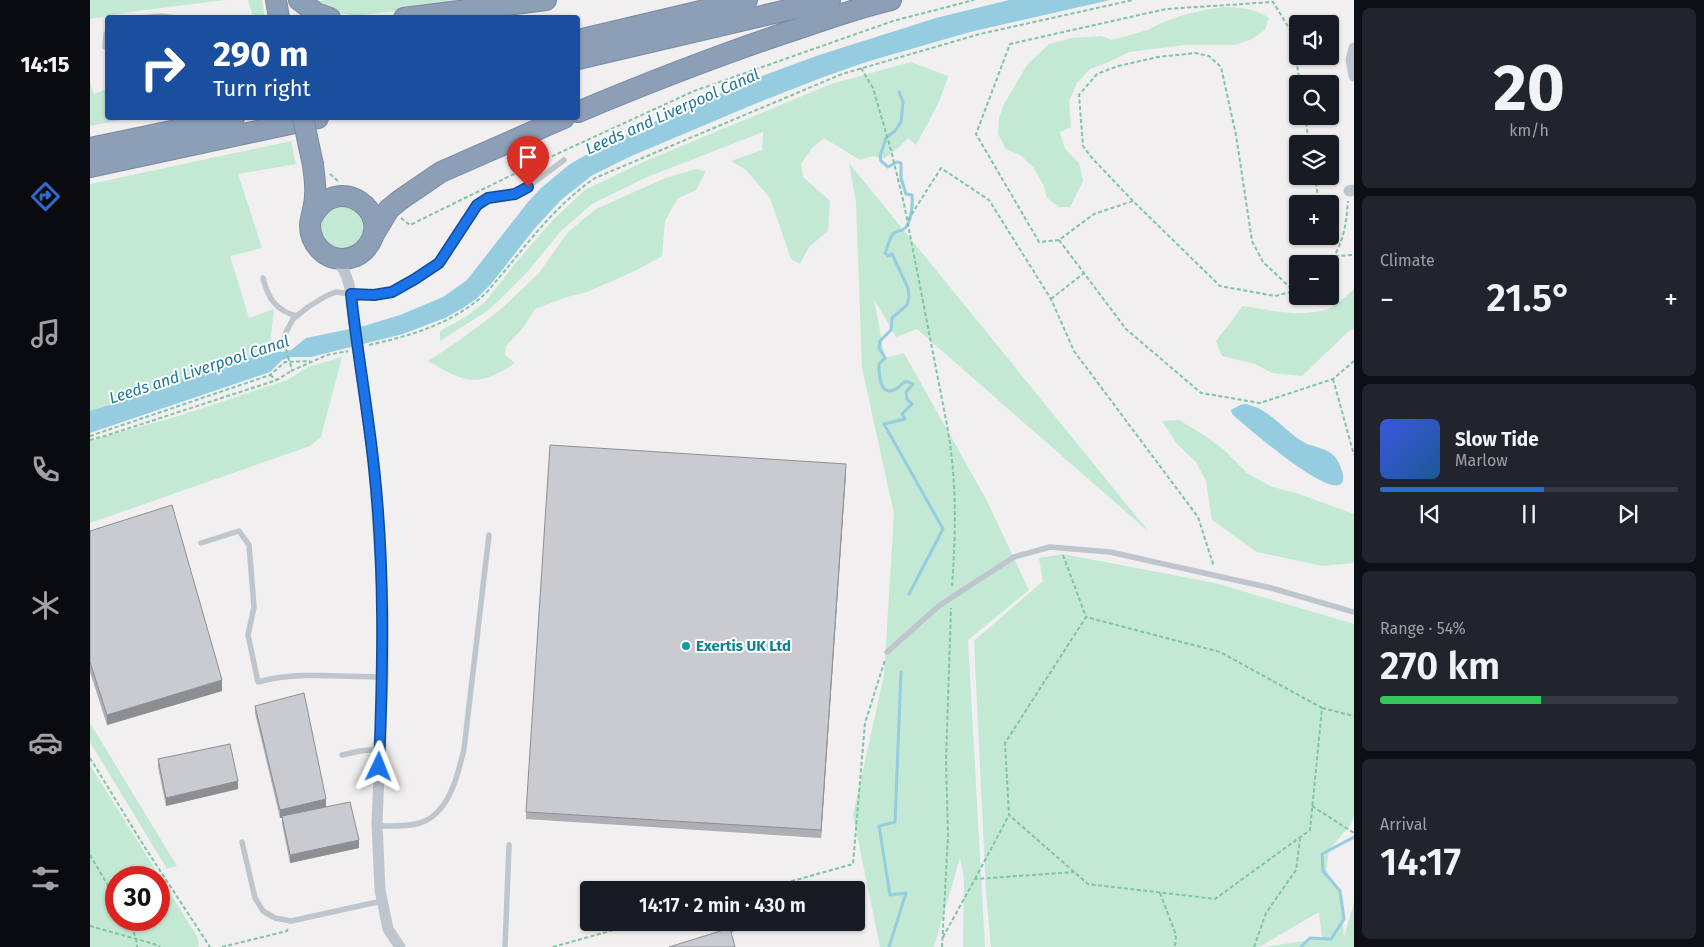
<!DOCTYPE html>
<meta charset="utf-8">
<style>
:root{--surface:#171b24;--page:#20242c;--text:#f1f3f6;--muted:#9ea1a6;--line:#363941;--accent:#306aca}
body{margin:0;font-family:"Fira Sans",sans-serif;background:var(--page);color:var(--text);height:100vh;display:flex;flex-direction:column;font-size:19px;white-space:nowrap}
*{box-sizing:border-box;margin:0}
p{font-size:16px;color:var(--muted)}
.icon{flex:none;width:28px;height:28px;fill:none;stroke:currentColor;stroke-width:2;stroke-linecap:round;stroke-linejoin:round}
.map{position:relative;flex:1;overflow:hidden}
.details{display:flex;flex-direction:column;gap:8px;padding:8px;background:#0d0f14;width:350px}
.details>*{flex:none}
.guide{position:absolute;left:15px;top:15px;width:475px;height:105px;border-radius:5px;box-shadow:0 1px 4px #0004;background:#1a4fa0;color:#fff;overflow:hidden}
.tools{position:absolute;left:1199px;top:15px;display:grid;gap:10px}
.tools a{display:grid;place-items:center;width:50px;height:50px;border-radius:5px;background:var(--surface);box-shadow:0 1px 4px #0004;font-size:25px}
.speed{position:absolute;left:15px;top:866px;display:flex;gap:10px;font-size:25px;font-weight:700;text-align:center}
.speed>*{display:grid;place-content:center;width:65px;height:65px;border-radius:50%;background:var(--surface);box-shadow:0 1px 4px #0004;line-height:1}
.speed .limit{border:8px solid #d22;background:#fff;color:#111}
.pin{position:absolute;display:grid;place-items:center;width:42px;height:42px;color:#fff;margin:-51px -21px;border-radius:50% 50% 50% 0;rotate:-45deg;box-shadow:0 0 5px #0007}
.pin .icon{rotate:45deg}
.me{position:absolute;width:55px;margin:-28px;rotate:2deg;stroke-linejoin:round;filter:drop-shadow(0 0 4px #0008)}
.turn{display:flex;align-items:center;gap:18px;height:105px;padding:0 25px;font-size:22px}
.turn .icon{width:65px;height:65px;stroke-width:2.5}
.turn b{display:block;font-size:35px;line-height:42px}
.big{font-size:38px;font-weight:600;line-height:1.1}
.details .card{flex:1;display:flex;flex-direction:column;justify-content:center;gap:8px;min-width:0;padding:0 18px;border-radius:8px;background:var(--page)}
.details .dial{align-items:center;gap:0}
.dial b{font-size:65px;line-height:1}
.song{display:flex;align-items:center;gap:15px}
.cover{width:60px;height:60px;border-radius:8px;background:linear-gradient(135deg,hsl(230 70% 55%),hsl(210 70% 35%))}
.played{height:5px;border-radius:2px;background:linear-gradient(90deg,var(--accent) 55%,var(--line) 55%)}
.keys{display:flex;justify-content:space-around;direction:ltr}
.heat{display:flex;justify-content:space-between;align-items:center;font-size:28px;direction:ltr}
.charge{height:8px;border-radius:4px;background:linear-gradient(90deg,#34c759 54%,var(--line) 0)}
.trip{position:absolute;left:490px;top:881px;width:285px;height:50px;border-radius:5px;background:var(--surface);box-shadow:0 1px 4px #0004;font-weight:600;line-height:50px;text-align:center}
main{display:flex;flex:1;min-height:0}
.menu{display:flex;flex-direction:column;width:90px;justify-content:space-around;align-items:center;background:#090b0e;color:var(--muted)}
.menu .icon{width:35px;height:35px}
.menu .selected{color:var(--accent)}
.menu b{font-size:22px;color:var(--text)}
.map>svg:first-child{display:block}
.green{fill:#c3e9d4;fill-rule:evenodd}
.water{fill:#96cce0}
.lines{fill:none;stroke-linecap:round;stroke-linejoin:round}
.stream{stroke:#96cce0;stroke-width:3}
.highway-casing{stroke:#788aa3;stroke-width:22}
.path{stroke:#7fc3a6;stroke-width:2;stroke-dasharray:4 2.5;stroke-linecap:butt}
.lane{stroke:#bfc5cc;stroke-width:5.5}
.street{stroke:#bfc5cc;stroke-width:11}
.highway{stroke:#8d9fb7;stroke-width:20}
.highway-bridge-casing{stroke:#788aa3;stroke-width:22;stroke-linecap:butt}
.path-bridge{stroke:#7fc3a6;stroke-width:2;stroke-dasharray:4 2.5;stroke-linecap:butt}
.street-bridge{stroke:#bfc5cc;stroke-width:11}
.highway-bridge{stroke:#8d9fb7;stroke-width:20}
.wall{fill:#adafb4}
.shaded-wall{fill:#8d8e92}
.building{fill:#c9cbd1;stroke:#8d8e92}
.route-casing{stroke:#114b97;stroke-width:12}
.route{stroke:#1a73e8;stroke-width:9}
.culture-dot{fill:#0f9aa8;stroke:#fff;stroke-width:2}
.labels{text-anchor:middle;stroke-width:4;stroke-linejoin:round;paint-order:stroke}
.culture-label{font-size:15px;font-weight:bold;fill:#0d838f;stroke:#fff;text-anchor:start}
.water-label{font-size:16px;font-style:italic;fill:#1f7797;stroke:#fff}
</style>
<main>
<nav class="menu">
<b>14:15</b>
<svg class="icon selected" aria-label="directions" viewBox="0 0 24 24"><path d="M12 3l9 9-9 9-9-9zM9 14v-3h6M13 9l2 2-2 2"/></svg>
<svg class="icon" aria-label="music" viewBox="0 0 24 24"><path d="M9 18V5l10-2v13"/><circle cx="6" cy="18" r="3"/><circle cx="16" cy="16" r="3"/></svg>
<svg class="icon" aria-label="phone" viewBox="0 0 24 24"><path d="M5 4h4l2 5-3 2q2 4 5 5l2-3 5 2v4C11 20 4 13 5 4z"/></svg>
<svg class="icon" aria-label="climate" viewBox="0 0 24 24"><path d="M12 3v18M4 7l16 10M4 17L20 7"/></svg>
<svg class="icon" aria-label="car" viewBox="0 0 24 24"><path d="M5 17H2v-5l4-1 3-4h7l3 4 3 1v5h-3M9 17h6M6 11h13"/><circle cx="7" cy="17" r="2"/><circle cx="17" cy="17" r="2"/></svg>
<svg class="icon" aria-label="filters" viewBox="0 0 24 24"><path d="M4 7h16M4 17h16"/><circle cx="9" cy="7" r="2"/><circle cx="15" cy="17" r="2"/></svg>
</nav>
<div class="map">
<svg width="1264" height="947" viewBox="0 0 1264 947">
<rect width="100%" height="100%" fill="#f1efef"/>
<path class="green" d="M0,0H136L46,11L0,19Z
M158,0H172L175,17H163Z
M234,0H394L265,16L246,12L225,2Z
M1135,7C1151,8 1165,8 1179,18L1175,30L1162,39L1144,45H1095L1039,52L1019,62L1000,69L987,83L979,101L981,127L970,132L975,149L989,163L993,181L980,207H969L957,198L954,186L943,167L930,155L916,149L908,134L909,118L914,104L937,65L959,44L982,38L1011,36L1022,40L1058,30L1069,24L1090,16L1114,10Z
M821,62L858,76L849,102L826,145L818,138L807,149L794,158L783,156L770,160L734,138L722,148L711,164L713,177L740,201L738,231L719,247L710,264L701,259L680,198L656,170L641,161L672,150L673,132L557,177L502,204L471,231L438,271L400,309L350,341V331L377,316L395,302L428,260L463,220L495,190L553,162L741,84Z
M0,82L4,94L17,89L18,118H42L0,126Z
M201,141L206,164L148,174L172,248L140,256L159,318L184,309L179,352L135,365L98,380L93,379L60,392L0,411V184Z
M759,163L1059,532L827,329L806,337L784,299L795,358L814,353L896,499L939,590L878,640L895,947H873L874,877L870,858L844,947H790L763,815L794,675L804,514L772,368L766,202Z
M605,169L616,171L606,190L587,199L575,221L572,256L547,270L497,292L477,297L445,309L433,328L416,346L415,355L425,363C416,370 396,380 385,380C368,380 352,369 338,361L367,342L410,310L449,273L478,232L506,209L573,179Z
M254,204L274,213V242L253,252C248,250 242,248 238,245C228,237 229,217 239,210C243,207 249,205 254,204Z
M1264,289V328L1258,332L1212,376L1182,373L1165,364L1132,356L1126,341L1153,306C1179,310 1222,320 1246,305C1252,300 1258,294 1264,289Z
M252,357L231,437L220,446L0,523V441L92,415L197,380L218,367Z
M1089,420L1117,437L1134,450L1157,473L1180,486L1209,494L1264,514V563L1233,566L1167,552L1122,520L1116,481L1106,462L1087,444L1072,421Z
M973,554L1125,583L1264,624V816L1261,824L1239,850L1236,870L1250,891L1254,937L1264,903V947H1176L1232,938L1229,912L1169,947H901L896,892L884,641L953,581L949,558Z
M0,723L87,866L77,869L0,742Z
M0,765L108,938L109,945L107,947H0ZM26,878H69V920H26Z"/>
<path class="water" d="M919,0H1020L880,32L776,62L731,78L667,103L539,157L501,176L471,200L445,228L401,284L386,299L373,308L355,318L313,334L221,357H201L192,360L180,372L0,433V411L60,392L93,379L98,380L135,365L179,352H192L201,350L216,338L274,326L310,315L353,297L377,280L438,202L451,188L480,164L519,142L661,80L729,55L846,18Z
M1155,404C1180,408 1194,432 1215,443C1224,447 1236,448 1243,455C1248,459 1252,469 1253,475C1258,517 1149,420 1142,414L1141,410L1150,405Z"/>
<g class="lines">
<path class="stream" d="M809,92L813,102L811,122L805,131L796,138L790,156L791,161L798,167L807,162L811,163V178L816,194L822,195C823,203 821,225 814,229C810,232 806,230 803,234C799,239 798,247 795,253L798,256L802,254L818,288L819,297L817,305L802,318L801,330L790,341L789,348L795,358L789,364C789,373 789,398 806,389C813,385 812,378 823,384L816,392L817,399L822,404L812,414L815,419L794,424L853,529L819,594
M799,947L816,893L800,895L789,826L805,822L811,672
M1211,947L1220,938L1241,939L1254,919L1250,891L1233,871L1232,854L1264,837"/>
<defs>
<path id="highway" d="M186,0L189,18
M209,0L226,13L240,18
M314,18L456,0
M488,40L657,0
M488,59L740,0
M488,112C562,81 637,52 713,27C742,17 771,7 801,0
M0,148L144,118
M0,167L228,118
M222,217C247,170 305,212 277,247C272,254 263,258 254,259C235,260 220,244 220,225C221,215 225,206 225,195C226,185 224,175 223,165
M284,234L299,209L310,200L351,172L474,118"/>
</defs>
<use href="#highway" class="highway-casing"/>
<path class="path" d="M771,68L783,88L801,150L814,204L857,425C867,480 866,530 862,586
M1215,116L1219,144
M240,174L248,181
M1225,176L1229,204
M1043,201L1002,158L993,146L989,95L1007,74L1028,66L1068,57L1105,53L1119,56L1131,67L1146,135L1162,241L1173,262L1204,291
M311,218L320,225L432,170L604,91L803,21L884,0
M818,220L851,168L899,200L961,299L984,351L1108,517L1124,567
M1239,236L1251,240
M969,240L1036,329L1111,393L1170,403L1243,379L1264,361
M1245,256L1264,255
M1239,264C1254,243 1256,225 1258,201
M1208,290L1185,296L1130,286L1043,201L1004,214L969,240L949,242L886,134L920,44L1076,9L1183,2L1202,33L1210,84
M961,299L994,273
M279,345C323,335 362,324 396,293C432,252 459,210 505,178L752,74L890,34L1043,0
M196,349L198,357
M201,371L237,355L258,351
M180,375L187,380
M1243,379L1264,455
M0,436L180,375L195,362L220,361
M0,440L15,436L187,380L201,371L202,369
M973,555L996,617L915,743L919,815L998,884L1125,899L1220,830L1232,708L1130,652L996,617
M1232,708L1264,716
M0,758L54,846L120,947
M1222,806L1264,833
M0,855L26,899
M885,879L919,815
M670,890L763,864L775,723L795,660
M1070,893L1086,935L1085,947
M39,920L46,939L47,947
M0,926L64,944L70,947
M853,937L885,879L984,872
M132,947L197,931L198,927
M463,947L552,922
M852,947L858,836L856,760L861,608
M1164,947L1176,913L1206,870L1210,839"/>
<path class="lane" d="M49,18L71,16L86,18
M15,47L16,34L18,32
M173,278C178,298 186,311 207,316
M193,342L196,332L203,319L218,307L236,296L246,292L261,294L285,295L301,292L325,279L349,263L387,205L398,198L425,194L438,187L474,160
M111,543L149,531L159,545L164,607L158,635L168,682C208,671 252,677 293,677
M797,652L850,605L924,557L960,547L1020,552L1181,588L1264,612
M252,755L270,751L290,749
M287,826C301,826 316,827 330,823C359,814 368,775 374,749L399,535
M152,842L165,898L173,911L185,918L201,921L292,901
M684,922L687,923
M634,932L665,922
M415,947L419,845"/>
<path class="street" d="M1264,48L1261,60L1264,76
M1259,191L1264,190
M245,258C262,276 261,299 264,323
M269,355L284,467L293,609V677L287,823L290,890L298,929L310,947"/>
<use href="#highway" class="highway"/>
<defs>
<path id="highway-bridge" d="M213,118L223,165"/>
</defs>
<use href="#highway-bridge" class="highway-bridge-casing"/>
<path class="path-bridge" d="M198,357L202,369"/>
<path class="street-bridge" d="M264,323L269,355"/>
<use href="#highway-bridge" class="highway-bridge"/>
</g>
<path class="wall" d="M756,472L731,838L436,819V812Z
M0,531L132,691L17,725L0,672Z
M165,706L236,807L224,810L269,848L200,863L192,824V818H190L165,713Z
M68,759L148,789L76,806L68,767Z"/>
<path class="shaded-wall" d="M756,464V472L731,838V830Z
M132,680V691L17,725V715Z
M148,781V789L76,806V798Z
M236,799V807L190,818V810Z
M269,840V848L200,863V855Z"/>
<path class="building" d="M460,445L756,464L731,830L436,812Z
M82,505L132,680L17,715L0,662V531Z
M214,693L236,799L190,810L165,706Z
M140,744L148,781L76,798L68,759Z
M260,802L269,840L200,855L192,816Z
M640,928L645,947H579Z"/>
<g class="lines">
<defs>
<path id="route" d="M289,767C293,667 295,567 284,468C278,410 267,352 261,294L284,295L302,292L325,279L349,263L387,205L398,198L425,194L438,187"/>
</defs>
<use href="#route" class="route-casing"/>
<use href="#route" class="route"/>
</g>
<circle class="culture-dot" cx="596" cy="646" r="5"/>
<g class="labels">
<g class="culture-label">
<text x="606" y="651">Exertis UK Ltd</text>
</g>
<g class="water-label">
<text transform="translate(582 111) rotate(-24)" y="6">Leeds and Liverpool Canal</text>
<text transform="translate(109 369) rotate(-18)" y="6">Leeds and Liverpool Canal</text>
</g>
</g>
</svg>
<div class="tools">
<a><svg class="icon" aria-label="sound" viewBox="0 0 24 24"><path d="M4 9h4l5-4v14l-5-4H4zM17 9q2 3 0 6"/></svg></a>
<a><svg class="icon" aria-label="search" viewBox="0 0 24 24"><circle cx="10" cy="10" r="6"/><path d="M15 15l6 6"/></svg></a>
<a><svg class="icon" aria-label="layers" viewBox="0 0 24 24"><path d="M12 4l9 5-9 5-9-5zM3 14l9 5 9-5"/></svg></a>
<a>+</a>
<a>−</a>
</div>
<div class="speed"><div class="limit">30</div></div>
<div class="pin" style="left:438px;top:187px;background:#d93025"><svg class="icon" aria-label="arrive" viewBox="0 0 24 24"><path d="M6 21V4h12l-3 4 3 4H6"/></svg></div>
<svg class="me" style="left:289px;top:767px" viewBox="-20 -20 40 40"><path d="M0-17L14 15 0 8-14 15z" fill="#1a73e8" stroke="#fff" stroke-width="4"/></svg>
<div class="trip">14:17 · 2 min · 430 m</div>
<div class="guide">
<div class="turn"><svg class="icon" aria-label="right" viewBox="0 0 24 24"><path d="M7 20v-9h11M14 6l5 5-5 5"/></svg><div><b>290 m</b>Turn right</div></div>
</div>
</div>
<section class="details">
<div class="card dial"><b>20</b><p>km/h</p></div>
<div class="card"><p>Climate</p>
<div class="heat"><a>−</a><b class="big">21.5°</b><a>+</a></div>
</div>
<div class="card">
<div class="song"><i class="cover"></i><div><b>Slow Tide</b><p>Marlow</p></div></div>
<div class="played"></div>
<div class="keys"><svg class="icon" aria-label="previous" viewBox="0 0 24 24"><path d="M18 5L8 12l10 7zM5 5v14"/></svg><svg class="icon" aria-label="pause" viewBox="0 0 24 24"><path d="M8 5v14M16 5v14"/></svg><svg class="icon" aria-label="next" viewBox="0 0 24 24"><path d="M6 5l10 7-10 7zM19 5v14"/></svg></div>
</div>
<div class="card"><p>Range · 54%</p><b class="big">270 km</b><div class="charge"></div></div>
<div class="card"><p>Arrival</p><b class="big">14:17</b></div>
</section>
</main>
